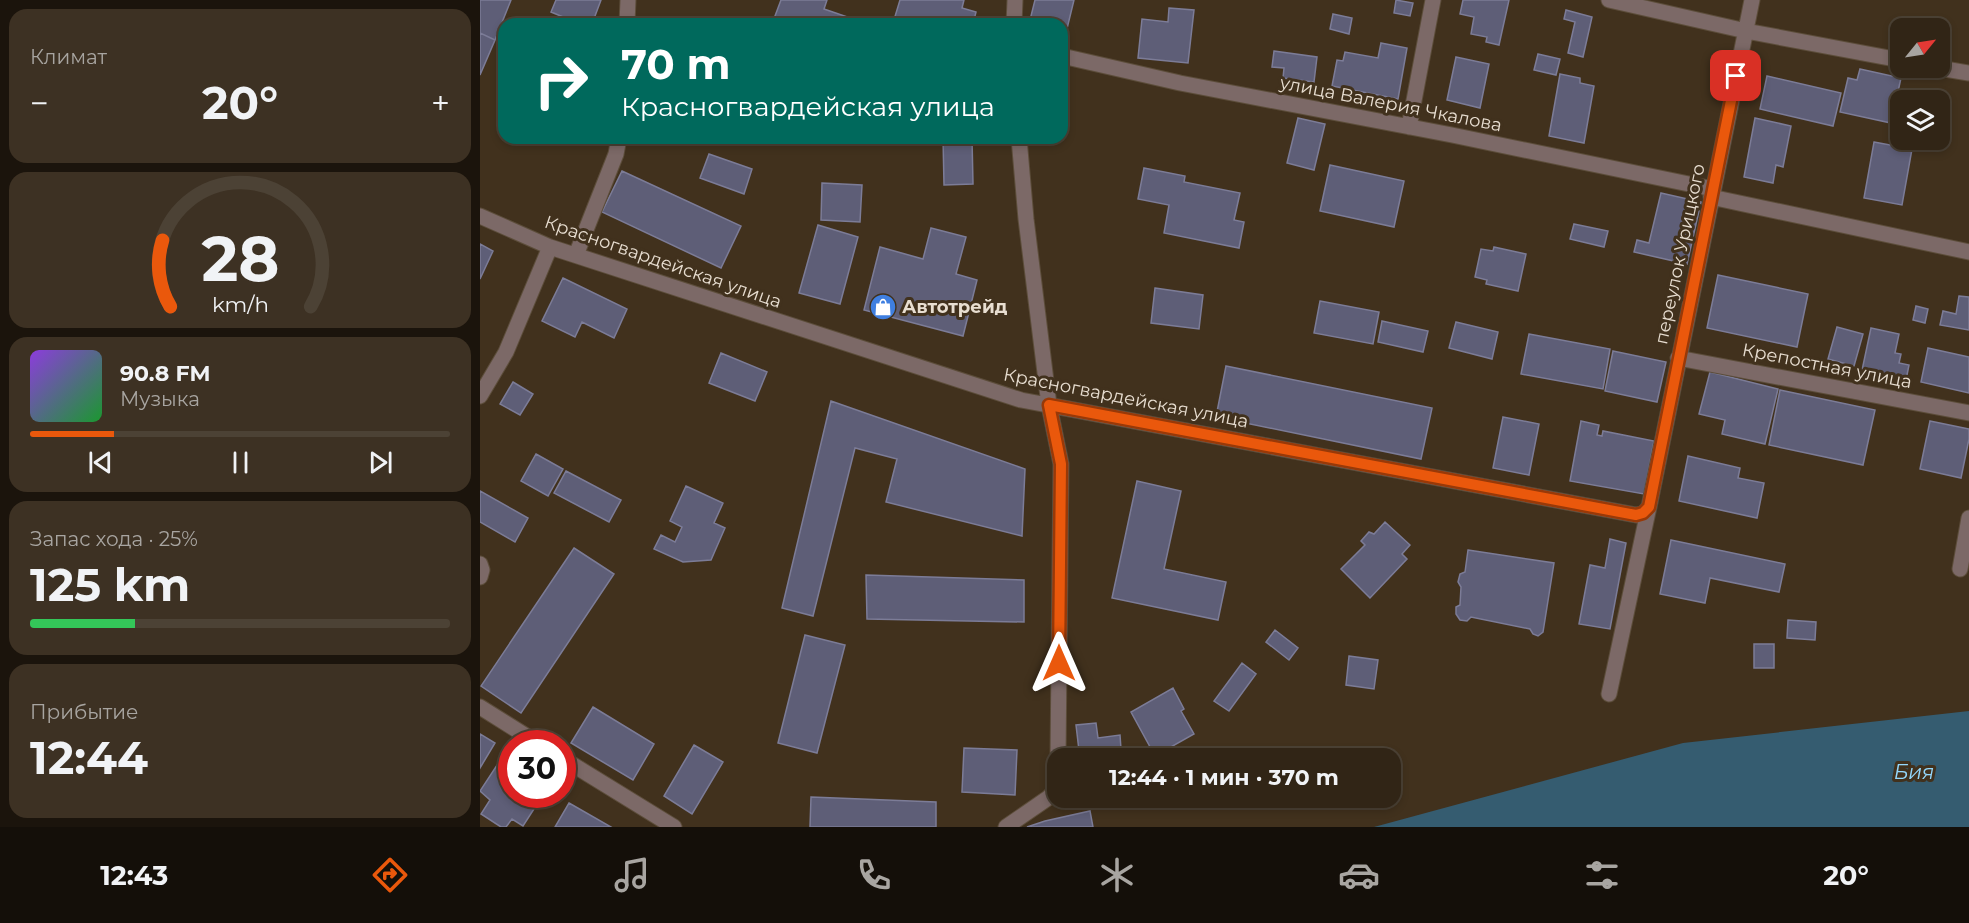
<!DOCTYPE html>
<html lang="ru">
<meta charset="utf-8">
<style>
:root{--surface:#312516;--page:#3d3123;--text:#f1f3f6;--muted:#a8a5a1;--line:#4c4235;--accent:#ea580c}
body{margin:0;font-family:Montserrat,sans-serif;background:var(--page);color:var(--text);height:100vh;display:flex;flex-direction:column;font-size:22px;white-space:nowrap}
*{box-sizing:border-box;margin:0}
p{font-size:20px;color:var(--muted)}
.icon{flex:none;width:33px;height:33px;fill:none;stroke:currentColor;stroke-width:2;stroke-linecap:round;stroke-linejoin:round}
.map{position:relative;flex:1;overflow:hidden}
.details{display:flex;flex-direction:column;gap:9px;padding:9px;background:#1b140c;width:480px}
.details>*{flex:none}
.banner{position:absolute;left:18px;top:18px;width:570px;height:126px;border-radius:18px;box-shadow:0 3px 9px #0003,0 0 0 2px var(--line);background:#00695c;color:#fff;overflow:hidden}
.needle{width:39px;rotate:60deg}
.tools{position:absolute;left:1410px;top:18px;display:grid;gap:12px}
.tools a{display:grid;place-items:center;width:60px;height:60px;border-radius:12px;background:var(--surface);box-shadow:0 3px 9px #0003,0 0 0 2px var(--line);font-size:30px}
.speed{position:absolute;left:18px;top:730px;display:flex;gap:12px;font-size:30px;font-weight:700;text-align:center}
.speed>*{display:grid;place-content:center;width:78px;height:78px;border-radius:50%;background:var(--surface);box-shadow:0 3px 9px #0003,0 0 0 2px var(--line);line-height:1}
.speed .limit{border:9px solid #d22;background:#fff;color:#111}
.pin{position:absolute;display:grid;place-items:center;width:51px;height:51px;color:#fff;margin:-26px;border-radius:12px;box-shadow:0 3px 9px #0006}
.me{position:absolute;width:66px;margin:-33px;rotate:0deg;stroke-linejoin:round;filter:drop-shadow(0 0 4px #0008)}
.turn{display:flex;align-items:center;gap:21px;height:126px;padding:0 24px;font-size:27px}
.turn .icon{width:78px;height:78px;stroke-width:2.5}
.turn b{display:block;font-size:42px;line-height:51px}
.big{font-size:45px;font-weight:700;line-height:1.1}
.details .card{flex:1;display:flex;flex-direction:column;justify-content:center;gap:9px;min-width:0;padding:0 21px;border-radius:18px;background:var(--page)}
.details .dial{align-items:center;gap:0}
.dial svg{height:156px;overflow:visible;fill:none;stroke:var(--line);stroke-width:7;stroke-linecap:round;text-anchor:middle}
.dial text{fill:var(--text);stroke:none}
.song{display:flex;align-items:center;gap:18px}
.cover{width:72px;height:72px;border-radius:9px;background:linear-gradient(135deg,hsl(270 70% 55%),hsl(130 70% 35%))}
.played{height:6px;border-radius:3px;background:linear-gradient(90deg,var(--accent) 20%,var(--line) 20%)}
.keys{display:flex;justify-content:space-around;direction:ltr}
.heat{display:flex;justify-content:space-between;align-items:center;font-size:33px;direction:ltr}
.charge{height:9px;border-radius:4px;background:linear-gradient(90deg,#34c759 25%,var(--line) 0)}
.trip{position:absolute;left:567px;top:748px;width:354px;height:60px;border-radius:18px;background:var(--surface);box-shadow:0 3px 9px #0003,0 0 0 2px var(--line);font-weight:700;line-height:60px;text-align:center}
.tab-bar{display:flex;height:96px;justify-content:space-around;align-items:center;background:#140f09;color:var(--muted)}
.tab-bar .icon{width:42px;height:42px}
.tab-bar .current{color:var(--accent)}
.tab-bar b{font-size:27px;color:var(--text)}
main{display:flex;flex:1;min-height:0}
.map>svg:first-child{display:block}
.water{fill:#355c70}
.building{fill:#5e5e77;stroke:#7c7c97;stroke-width:1.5}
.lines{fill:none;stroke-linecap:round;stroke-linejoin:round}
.minor-casing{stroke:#5c4d3a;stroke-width:17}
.minor{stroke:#7c6967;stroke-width:15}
.route-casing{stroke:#983908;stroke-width:15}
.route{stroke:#ea580c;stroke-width:10}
.labels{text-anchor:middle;stroke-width:6;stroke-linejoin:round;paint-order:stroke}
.street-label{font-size:18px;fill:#e8ded1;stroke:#41311d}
.poi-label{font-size:18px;font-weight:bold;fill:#e8ded1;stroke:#41311d;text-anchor:start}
.water-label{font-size:20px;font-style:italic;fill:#94d8fc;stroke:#41311d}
</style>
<main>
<section class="details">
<div class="card"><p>Климат</p>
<div class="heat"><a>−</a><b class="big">20°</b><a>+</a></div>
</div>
<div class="card dial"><svg viewBox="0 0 100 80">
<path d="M14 69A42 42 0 1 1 86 69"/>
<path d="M14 69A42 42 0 0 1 10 35" stroke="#ea580c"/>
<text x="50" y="56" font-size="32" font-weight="700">28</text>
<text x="50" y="72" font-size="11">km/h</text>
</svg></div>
<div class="card">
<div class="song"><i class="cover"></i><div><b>90.8 FM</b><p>Музыка</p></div></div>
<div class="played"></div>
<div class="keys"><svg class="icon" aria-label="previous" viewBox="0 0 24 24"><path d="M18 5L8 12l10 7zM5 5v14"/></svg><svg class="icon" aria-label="pause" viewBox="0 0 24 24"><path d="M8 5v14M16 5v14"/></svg><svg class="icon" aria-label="next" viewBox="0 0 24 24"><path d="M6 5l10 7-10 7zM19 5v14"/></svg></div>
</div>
<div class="card"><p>Запас хода · 25%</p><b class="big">125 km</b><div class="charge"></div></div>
<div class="card"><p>Прибытие</p><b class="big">12:44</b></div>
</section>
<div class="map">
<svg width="1489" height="827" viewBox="0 0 1489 827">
<rect width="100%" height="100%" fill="#41311d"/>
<path class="water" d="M1489,711V827H894L1203,743Z"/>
<path class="building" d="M0,0H31L15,40L0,33Z
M76,0H121L112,24H92L93,21L71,12Z
M301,0H347L344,9L379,21L378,24H292Z
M420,0H484L482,8L496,12L493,24H415L413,23Z
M555,0H594L584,41L582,40V24H549Z
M916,0L933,3L930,16L914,13Z
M983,0H1029L1019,45L1006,42L1007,37L991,34L994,17L980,14Z
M689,8L714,10L708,63L658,58L662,19L688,22Z
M1086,10L1112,17L1103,57L1088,53L1095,22L1084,19Z
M853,14L872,18L869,34L850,29Z
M0,33L15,40L0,75Z
M901,43L927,48L918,99L852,86L857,60L863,61L865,52L898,58Z
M794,51L837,57L834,82L803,78L804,68L792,67Z
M1058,54L1080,59L1076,75L1054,70Z
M976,57L1009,64L1000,108L967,100Z
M1380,69L1421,78L1411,123L1360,112L1368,78L1377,80Z
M1080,74L1100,78V83L1114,86L1104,143L1069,136Z
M1287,76L1361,93L1353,126L1280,109Z
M818,118L845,124L834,170L807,163Z
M1275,118L1311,126L1303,167L1296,165L1293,183L1264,177Z
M463,138H492L493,184L464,185Z
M1394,142L1432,149L1422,205L1384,198Z
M229,154L272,169L264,194L220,178Z
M850,165L924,181L914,227L840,211Z
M664,168L705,176L704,182L760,193L754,220L764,222L759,248L684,233L689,205L658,199Z
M142,171L261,226L241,268L122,212Z
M342,183L382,185L380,222L341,220Z
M1181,193L1221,202L1207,264L1154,252L1157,240L1169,243Z
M1094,224L1128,231L1124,247L1090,239Z
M338,225L378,237L360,304L319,293Z
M451,228L486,237L476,274L497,280L483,336L384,310L400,247L443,259Z
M0,244L13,251L0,279Z
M1014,247L1046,254L1038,291L1006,284L1007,280L995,277L1001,249L1013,251Z
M1238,275L1328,294L1317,347L1227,328Z
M83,278L147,309L134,338L102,322L95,337L62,321Z
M675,288L723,295L719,329L671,323Z
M1479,296L1489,297V330L1460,325L1463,311L1476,314Z
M840,301L899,312L893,344L834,333Z
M1436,306L1448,309L1445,323L1433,320Z
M902,321L948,331L943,352L898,342Z
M976,322L1018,332L1012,359L969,348Z
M1357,327L1383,334L1374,366L1348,359Z
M1391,328L1419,334L1415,353L1421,354L1419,363L1429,365L1425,385L1381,375Z
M1049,334L1130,349L1123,389L1041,374Z
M1448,348L1489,357V393L1441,382Z
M1133,351L1186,362L1177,402L1125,391Z
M241,353L287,372L275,401L229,383Z
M746,366L952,408L941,459L736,417Z
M1230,372L1298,389L1285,444L1242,434L1245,420L1219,414Z
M33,382L53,394L40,415L20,404Z
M1300,390L1395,410L1383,465L1289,445Z
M351,401L545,469L542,536L406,502L417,459L375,448L333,616L302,608Z
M1023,417L1059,424L1049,475L1013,468Z
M1101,421L1119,425L1117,435L1122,436L1123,431L1174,441L1164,494L1090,481Z
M1450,421L1489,429V439L1481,478L1440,469Z
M56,454L83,469L68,496L41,481Z
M1208,456L1260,468L1258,478L1284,483L1277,518L1199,501Z
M86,471L141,500L129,522L74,493Z
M657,481L701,491L684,569L746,582L738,620L632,598Z
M206,486L243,503L234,523L245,528L231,560L203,562L174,549L181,535L195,542L202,527L190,521Z
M0,491L48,518L35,542L0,522Z
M905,522L930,545L922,554L927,559L890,598L861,569L885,545L881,541L889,532L894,534Z
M1130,539L1146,543L1130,629L1099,624L1110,565L1125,568Z
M1191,540L1305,564L1299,592L1230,578L1225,603L1180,594Z
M94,548L134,574L41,713L1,686Z
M988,550L1074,563L1063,632L1058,636L1053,634L1050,629L991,617L987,621L980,620L976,614V607L980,605L981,587L978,582L980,574L985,572Z
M386,575L544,580V622L387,619Z
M1308,620L1336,622L1335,640L1307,638Z
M795,630L818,648L809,660L786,642Z
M325,635L365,645L337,753L298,743Z
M1274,644H1294V668H1274Z
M869,656L898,660L894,689L866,685Z
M762,663L776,674L749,711L734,701Z
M693,688L704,709L701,711L714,734L675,756L651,712Z
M113,707L174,744L153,780L91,743Z
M616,723L618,738L640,735L641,749L633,750L634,759H600L596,725Z
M0,734L15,743L0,768Z
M214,745L243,762L212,814L184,796Z
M484,748L537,750L535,795L482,792Z
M25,753L32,757V795H63L43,826L32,819L26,827H21L1,814L10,800L0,791Z
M331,797L456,802V827H330Z
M89,803L131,827H75Z
M610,811L613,827H547L565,821Z"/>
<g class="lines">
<defs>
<path id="minor" d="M1129,0L1266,31L1420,60
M147,24L148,0
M534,24L535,0
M582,56L700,83L972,135L1233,189
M1459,68L1489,73
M929,127L953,0
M539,138L546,219L569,405L581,464L578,759
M1231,197L1489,252
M0,216L70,247L541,400L1156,515L1163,514L1169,507L1272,0
M96,255L136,154L139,138
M1198,358L1489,413
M0,396L26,352L70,247
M0,564L2,570L0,577
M1480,569L1489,518
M1129,694L1169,507
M0,707L59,744
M82,758L194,827
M526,827L568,798L574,792L578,769"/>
</defs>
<use href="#minor" class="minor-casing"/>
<use href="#minor" class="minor"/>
</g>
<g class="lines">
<defs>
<path id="route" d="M579,663L581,464L569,405L1156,515L1163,513L1169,507L1256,76"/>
</defs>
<use href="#route" class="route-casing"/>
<use href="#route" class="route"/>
</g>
<defs>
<symbol id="shop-disc" viewBox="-11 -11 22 22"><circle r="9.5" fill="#3f7fe0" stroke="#41311d"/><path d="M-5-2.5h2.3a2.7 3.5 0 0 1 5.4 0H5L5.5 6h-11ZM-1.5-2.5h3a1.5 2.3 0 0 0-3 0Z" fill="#fff"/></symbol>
</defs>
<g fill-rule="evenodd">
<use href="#shop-disc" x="388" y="292" width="30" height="30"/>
</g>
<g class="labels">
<g class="street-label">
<text transform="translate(911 104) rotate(11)" y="6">улица Валерия Чкалова</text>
<text transform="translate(1200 254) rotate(-78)" y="6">переулок Урицкого</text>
<text transform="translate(183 262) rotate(19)" y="6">Красногвардейская улица</text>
<text transform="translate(1347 366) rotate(11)" y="6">Крепостная улица</text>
<text transform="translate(646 398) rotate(11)" y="6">Красногвардейская улица</text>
</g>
<g class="poi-label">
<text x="422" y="313">Автотрейд</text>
</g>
<g class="water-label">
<text x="1434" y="779">Бия</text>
</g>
</g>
</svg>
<div class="tools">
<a><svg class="needle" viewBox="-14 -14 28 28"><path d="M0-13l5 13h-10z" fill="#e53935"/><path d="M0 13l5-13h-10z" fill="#a8a5a1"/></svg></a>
<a><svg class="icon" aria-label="layers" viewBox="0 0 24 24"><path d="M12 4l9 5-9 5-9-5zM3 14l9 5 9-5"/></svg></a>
</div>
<div class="speed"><div class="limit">30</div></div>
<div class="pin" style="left:1256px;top:76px;background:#d93025"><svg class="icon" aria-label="arrive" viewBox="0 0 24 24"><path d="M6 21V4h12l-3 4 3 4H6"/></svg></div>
<svg class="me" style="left:579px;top:663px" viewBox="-20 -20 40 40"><path d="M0-17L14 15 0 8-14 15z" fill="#ea580c" stroke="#fff" stroke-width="4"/></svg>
<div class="trip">12:44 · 1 мин · 370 m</div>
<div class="banner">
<div class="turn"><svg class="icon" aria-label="right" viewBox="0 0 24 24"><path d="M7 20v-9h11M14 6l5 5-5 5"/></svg><div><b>70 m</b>Красногвардейская улица</div></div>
</div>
</div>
</main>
<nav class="tab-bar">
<b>12:43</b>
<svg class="icon current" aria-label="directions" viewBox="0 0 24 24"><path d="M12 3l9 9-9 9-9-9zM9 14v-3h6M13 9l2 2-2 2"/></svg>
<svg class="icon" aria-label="music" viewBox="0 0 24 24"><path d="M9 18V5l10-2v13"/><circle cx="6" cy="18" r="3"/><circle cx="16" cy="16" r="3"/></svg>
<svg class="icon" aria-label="phone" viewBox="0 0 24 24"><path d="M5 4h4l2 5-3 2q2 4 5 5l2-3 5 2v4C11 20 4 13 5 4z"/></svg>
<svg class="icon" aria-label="climate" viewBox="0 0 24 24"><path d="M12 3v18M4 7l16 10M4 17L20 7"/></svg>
<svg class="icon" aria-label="car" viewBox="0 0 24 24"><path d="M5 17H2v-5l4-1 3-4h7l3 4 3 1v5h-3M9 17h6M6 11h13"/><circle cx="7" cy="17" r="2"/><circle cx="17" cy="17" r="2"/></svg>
<svg class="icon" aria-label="filters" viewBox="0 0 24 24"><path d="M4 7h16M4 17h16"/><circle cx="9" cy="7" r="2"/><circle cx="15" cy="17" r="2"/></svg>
<b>20°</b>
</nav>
